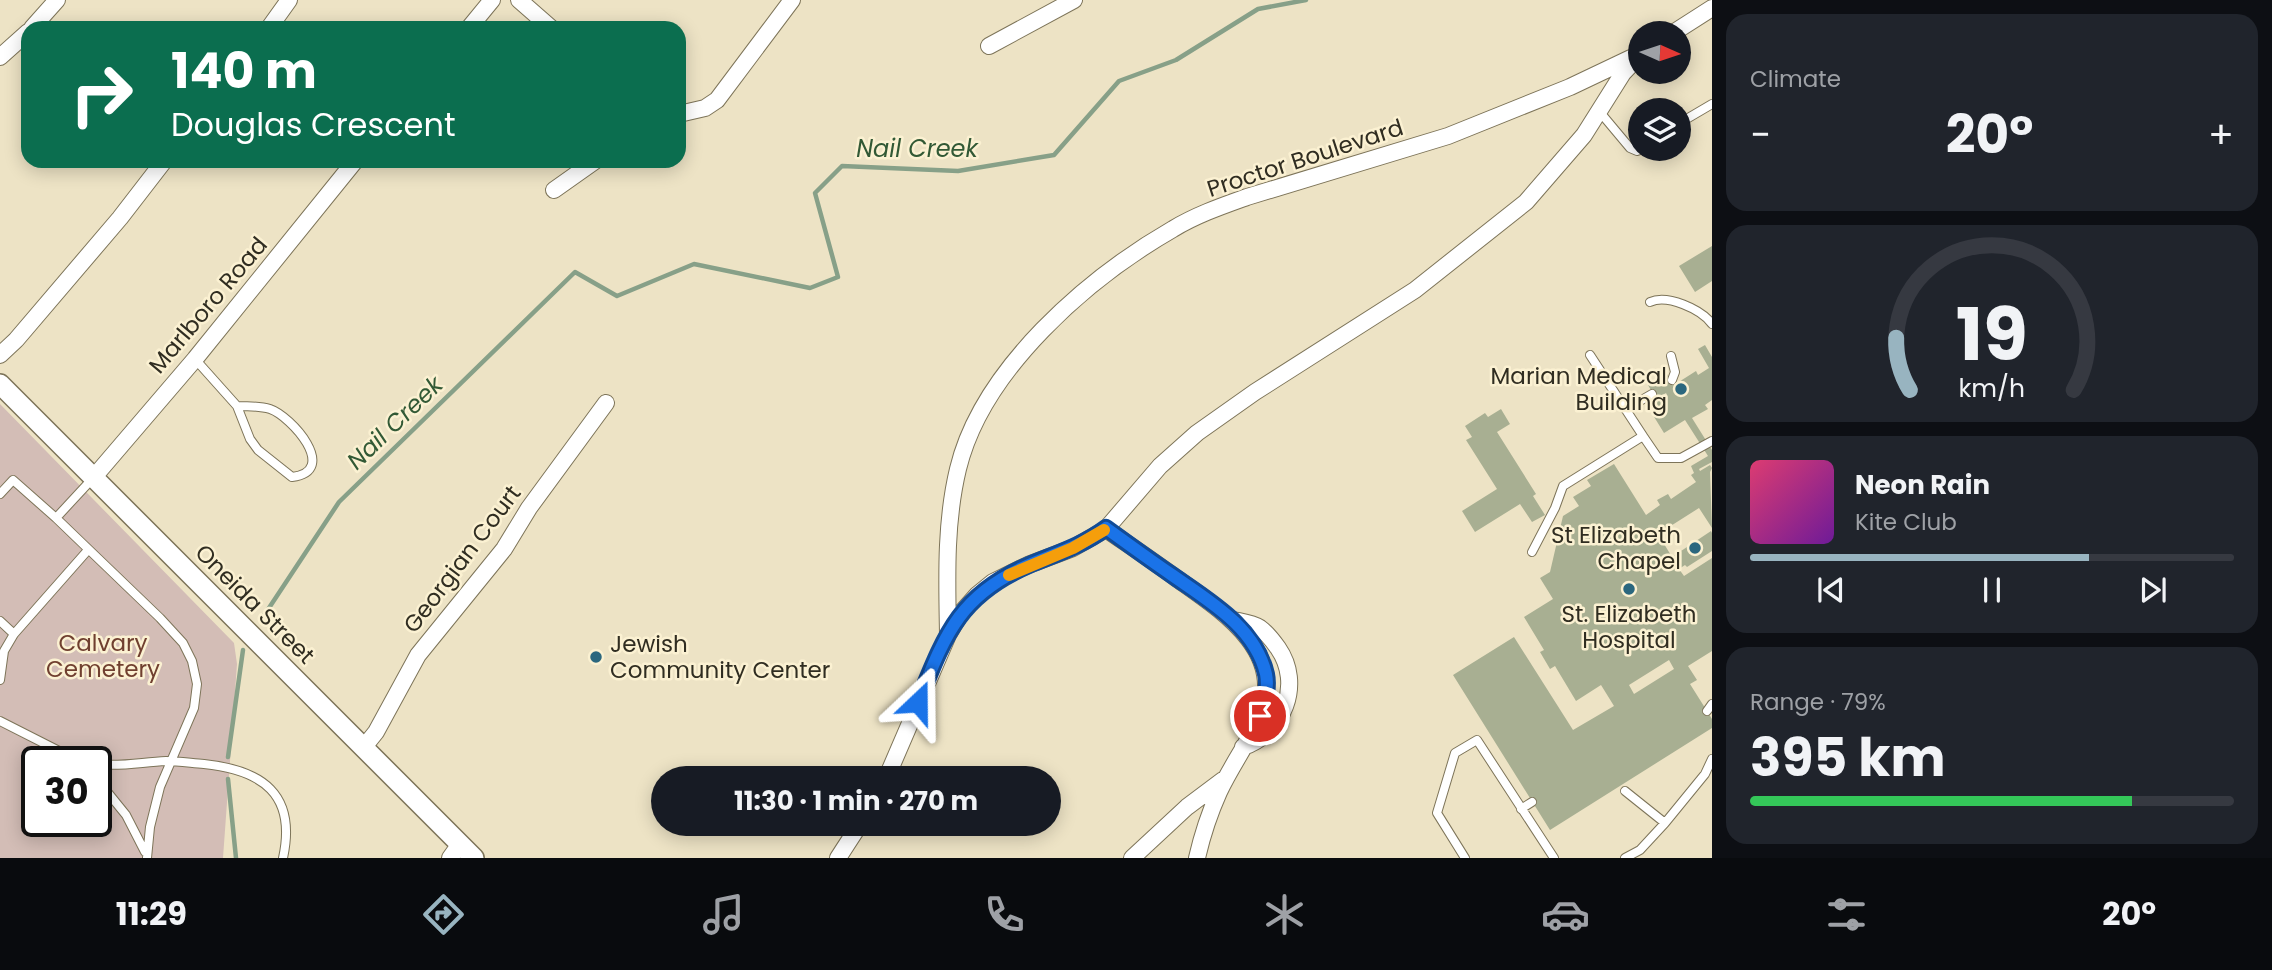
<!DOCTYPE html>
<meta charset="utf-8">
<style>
:root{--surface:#171b24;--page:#20242c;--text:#f1f3f6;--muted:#9ea1a6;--line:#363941;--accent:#98b4c0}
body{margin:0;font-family:Poppins,sans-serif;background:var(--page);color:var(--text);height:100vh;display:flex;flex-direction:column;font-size:26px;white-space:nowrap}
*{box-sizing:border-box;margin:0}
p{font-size:23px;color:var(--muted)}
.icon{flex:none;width:38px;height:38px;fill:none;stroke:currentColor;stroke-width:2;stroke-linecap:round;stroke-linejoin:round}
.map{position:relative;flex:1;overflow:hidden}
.panel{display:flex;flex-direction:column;gap:14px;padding:14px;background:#0d0f14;width:560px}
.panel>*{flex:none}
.guide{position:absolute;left:21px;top:21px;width:665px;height:147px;border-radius:21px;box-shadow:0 4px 18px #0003;background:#0b6e4f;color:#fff;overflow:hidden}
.needle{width:46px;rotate:93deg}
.buttons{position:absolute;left:1628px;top:21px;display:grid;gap:14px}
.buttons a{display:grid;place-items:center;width:63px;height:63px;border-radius:50%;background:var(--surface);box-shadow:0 4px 18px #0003;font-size:35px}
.speed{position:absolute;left:21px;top:746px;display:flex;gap:14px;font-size:35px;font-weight:700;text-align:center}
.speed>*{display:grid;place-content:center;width:91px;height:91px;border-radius:50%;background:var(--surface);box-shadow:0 4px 18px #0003;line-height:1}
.speed .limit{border:4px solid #111;border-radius:10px;background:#fff;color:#111}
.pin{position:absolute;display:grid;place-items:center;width:60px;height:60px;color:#fff;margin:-30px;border:4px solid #fff;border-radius:50%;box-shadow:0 2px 7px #0007}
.me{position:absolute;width:77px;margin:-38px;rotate:23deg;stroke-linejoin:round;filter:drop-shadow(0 0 5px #0008)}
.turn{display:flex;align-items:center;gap:24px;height:147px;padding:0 35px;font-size:32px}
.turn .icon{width:91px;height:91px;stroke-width:2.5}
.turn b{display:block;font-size:49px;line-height:60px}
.big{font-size:52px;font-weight:700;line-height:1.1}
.panel .widget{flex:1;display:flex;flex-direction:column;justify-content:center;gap:10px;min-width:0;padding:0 24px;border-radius:21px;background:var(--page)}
.panel .dial{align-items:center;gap:0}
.dial svg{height:182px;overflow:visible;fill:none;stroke:var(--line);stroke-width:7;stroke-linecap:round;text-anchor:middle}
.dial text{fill:var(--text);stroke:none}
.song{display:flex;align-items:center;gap:21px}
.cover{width:84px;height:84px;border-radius:10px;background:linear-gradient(135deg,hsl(340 70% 55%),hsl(280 70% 35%))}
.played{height:7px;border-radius:4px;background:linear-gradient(90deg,var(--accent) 70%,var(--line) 70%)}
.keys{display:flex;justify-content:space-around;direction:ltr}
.heat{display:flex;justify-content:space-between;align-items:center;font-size:38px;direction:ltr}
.charge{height:10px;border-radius:5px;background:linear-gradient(90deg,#34c759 79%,var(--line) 0)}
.trip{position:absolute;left:651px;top:766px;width:410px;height:70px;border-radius:35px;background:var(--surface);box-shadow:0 4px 18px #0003;font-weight:700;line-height:70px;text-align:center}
.dock{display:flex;height:112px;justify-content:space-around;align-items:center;background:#090b0e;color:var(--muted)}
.dock .icon{width:49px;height:49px}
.dock .active{color:var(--accent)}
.dock b{font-size:32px;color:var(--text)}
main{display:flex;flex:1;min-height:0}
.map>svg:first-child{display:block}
.green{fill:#d3bdb6;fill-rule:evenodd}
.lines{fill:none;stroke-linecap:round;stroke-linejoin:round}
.stream{stroke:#87a088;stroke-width:4.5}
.building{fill:#a8af92;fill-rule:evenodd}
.service-casing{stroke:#7d7459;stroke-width:10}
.minor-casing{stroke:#7d7459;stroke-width:18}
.tertiary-casing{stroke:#7d7459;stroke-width:22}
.service{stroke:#fff;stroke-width:8}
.minor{stroke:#fff;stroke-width:16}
.tertiary{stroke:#fff;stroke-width:19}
.route-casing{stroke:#114b97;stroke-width:18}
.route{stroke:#1a73e8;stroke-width:12}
.slow{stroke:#f59e0b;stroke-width:12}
.poi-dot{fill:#2b677e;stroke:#fbf1d2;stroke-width:2.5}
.labels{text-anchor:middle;stroke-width:5;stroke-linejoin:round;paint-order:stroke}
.street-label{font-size:23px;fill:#302d21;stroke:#fbf1d2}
.poi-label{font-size:23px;fill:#302d21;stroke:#fbf1d2;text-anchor:end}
.park-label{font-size:23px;fill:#703f2f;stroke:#fbf1d2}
.water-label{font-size:24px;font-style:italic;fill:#325935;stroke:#fbf1d2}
</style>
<main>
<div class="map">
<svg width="1712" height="858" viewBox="0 0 1712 858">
<rect width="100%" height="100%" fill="#ede3c5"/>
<path class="green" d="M0,404L234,643L237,664L223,858H0ZM37,761H96V821H37Z"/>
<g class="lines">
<path class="stream" d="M263,617L339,502L575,272L617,296L694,264L810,288L838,277L815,193L842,166L958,171L1054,155L1119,81L1176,60L1258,9L1306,0
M228,757L243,650
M228,779L236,858"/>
</g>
<path class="building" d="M1712,246V281L1695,292L1679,266Z
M1705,345L1712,357V400L1705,405L1708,409L1692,418L1712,450V462L1699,469L1700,471L1710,465L1712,468L1710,472L1712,528L1699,508L1658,534L1672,557L1711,531L1712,533V551L1687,567L1685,565L1679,569L1684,576L1712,558V651L1688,666L1697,680L1690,684L1712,719V728L1550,830L1453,675L1514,637L1573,730L1614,706L1601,685L1576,701L1555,666L1550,669L1540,652L1544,650L1524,617L1553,599L1540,578L1550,572L1563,516L1579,506L1573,497L1591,486L1587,480L1614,464L1646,515L1660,505L1657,500L1668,494L1671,499L1696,482L1691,475L1694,473L1691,466L1708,456L1685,420L1664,433L1648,407L1667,395L1666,393L1656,399L1648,385L1667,374L1674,385L1696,371L1698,375L1709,368L1698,349ZM1669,660L1674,669L1634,694L1629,685Z
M1501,409L1510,424L1497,432L1536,494L1533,496L1545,515L1532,522L1520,504L1475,532L1462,511L1497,489L1466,440L1472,437L1465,426L1485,413L1488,417Z"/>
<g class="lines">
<defs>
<path id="service" d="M1599,111L1630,148L1637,151L1643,149
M1678,124L1712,104
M1650,302C1667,294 1701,309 1712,324
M1590,355L1643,436
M1671,356L1675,372L1672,380
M195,359L237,406L250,439L258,450L292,477C340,471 291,416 270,409C260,406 248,406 237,406
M1626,409L1652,394
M0,494L13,480L56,518L94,477
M56,518L160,618L183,643L192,661L197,684L194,708L160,787L150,827L147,858
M1532,552L1555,508L1563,486L1643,436L1658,458H1681L1712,441
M0,621L14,634L4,651L0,680
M14,634L88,550
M1707,711L1712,704
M0,721L69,756L87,761
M96,764C121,767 142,762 166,761C178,761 191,763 204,764C262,770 297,794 283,858
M96,778L126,815L145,852
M1625,791L1665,823L1705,774L1712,759
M1521,809L1532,802
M1465,858L1437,813L1455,753L1477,740L1554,858
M1625,858L1640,850L1665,823"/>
<path id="minor" d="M519,0L551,28
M32,28L57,0
M269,28L289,0
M469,28L492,0
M1673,33L1712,8
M989,46L1074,0
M0,57L28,32
M679,114L705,108L717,100L792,0
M554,190L595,161
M0,355L16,340L120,218L164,161
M94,477L195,359L355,161
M1106,529C1129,545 1153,561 1176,578C1221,610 1287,651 1260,716C1249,742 1231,766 1219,792C1210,812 1202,836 1197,858
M1233,620C1242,622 1252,623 1260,628C1267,633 1273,641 1278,648C1303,684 1284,733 1243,747
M948,634C947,579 945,523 958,469C982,369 1088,278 1173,229C1196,215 1222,206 1247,197L1448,136L1570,87L1631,58
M364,747L376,732L418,655L504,549L529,508L606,403
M886,779L948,635L961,613L977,595L993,582L1028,565L1073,548L1106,529L1160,466L1197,433L1255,392L1415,290L1526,202L1584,135L1623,73L1640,55
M450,858L460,844
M838,858L860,824
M1132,858L1187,807L1223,780"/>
<path id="tertiary" d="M0,384L474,858"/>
</defs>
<use href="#service" class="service-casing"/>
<use href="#minor" class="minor-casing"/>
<use href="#tertiary" class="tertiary-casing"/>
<use href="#service" class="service"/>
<use href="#minor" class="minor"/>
<use href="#tertiary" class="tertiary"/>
</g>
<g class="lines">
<defs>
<path id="route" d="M918,702C945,635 959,595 1029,565C1055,554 1082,546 1106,528C1128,544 1150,560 1172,575C1209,601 1255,627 1266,674C1269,688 1264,703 1260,716"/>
</defs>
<use href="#route" class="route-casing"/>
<use href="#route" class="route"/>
<path class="slow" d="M1009,575L1073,548L1104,530"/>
</g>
<g class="poi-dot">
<circle cx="1681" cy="389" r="7"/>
<circle cx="1695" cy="548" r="7"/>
<circle cx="1629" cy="589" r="7"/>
<circle cx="596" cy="657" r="7"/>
</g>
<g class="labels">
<g class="street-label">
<text transform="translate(1305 158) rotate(-18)" y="8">Proctor Boulevard</text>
<text transform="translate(208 305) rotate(-50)" y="8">Marlboro Road</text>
<text transform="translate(462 559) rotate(-53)" y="8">Georgian Court</text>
<text transform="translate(255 604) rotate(45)" y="8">Oneida Street</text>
</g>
<g class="poi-label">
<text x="1667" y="384">Marian Medical<tspan x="1667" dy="26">Building</tspan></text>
<text x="1681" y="543">St Elizabeth<tspan x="1681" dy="26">Chapel</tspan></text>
<text x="1629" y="622" text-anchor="middle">St. Elizabeth<tspan x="1629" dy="26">Hospital</tspan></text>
<text x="610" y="652" text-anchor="start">Jewish<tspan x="610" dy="26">Community Center</tspan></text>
</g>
<g class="park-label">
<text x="103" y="651">Calvary<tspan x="103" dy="26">Cemetery</tspan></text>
</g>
<g class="water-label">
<text x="917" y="157">Nail Creek</text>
<text transform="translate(395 423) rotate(-44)" y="8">Nail Creek</text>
</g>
</g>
</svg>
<div class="buttons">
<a><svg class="needle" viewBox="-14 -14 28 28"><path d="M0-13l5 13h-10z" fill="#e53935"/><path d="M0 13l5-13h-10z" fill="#9ea1a6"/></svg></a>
<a><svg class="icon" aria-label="layers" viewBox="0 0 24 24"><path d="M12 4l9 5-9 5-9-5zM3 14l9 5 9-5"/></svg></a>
</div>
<div class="speed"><div class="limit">30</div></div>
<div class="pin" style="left:1260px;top:716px;background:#d93025"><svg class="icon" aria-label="arrive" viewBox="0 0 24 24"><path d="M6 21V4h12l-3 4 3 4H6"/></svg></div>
<svg class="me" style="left:918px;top:702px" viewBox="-20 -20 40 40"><path d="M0-17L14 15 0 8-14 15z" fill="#1a73e8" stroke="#fff" stroke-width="4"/></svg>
<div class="trip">11:30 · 1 min · 270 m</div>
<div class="guide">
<div class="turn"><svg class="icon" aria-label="right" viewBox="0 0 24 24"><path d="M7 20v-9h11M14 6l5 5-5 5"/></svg><div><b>140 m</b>Douglas Crescent</div></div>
</div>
</div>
<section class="panel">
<div class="widget"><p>Climate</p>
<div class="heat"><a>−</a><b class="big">20°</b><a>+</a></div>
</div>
<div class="widget dial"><svg viewBox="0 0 100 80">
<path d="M14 69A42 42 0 1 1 86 69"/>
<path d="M14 69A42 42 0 0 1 8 46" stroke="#98b4c0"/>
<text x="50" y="56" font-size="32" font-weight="700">19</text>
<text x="50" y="72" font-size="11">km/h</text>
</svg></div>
<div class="widget">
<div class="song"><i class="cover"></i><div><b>Neon Rain</b><p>Kite Club</p></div></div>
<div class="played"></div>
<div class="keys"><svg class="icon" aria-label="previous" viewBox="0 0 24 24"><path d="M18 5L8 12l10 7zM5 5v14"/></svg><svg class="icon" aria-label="pause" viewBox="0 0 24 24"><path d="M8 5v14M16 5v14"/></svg><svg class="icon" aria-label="next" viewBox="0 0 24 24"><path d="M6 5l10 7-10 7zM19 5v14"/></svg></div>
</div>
<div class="widget"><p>Range · 79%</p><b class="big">395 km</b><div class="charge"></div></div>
</section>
</main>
<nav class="dock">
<b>11:29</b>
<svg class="icon active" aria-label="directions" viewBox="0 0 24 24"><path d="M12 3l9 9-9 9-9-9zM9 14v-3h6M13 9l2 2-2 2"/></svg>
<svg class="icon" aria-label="music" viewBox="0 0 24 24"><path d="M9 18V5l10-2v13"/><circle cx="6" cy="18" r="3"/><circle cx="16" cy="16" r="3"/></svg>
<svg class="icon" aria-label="phone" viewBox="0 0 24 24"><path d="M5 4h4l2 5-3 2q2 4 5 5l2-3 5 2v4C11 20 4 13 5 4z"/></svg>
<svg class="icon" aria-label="climate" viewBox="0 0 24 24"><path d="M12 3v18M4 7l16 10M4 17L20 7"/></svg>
<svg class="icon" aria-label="car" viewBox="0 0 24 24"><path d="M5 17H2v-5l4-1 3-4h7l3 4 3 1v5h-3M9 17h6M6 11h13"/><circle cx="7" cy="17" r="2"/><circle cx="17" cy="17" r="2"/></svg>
<svg class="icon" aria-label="filters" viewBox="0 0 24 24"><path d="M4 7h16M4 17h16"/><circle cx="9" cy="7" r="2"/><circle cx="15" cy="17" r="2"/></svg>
<b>20°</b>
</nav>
